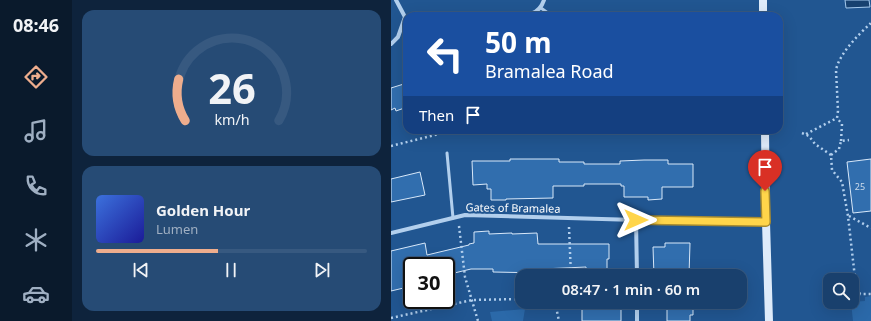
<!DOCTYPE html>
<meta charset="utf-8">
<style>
:root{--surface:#19406d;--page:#264b75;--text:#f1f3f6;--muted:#9fafc2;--line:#375980;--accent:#eead8d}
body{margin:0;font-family:"Noto Sans",sans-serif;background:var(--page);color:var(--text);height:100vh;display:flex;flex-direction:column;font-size:15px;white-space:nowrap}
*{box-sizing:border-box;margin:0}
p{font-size:13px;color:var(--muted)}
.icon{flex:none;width:22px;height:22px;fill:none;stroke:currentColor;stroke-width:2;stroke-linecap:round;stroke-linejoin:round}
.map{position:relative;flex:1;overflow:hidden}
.details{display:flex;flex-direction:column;gap:10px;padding:10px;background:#0e233c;width:319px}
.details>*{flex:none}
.top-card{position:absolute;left:12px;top:12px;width:380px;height:122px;border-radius:12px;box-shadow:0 4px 16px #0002,0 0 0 1px var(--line);background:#1a4fa0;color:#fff;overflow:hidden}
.tools{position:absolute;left:432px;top:273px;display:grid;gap:8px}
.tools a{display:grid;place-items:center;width:36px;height:36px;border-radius:8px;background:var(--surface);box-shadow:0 4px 16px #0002,0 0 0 1px var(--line);font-size:20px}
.speed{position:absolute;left:12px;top:257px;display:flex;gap:8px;font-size:20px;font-weight:700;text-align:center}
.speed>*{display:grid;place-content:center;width:52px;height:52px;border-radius:50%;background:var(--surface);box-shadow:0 4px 16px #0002,0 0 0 1px var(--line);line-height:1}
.speed .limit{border:2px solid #111;border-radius:6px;background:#fff;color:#111}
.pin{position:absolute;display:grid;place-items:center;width:34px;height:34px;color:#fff;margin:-41px -17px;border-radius:50% 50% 50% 0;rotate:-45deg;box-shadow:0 0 4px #0007}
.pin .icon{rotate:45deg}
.me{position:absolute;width:44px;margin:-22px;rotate:90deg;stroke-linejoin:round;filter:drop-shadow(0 0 3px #0008)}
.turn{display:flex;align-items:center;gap:14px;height:84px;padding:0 16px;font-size:18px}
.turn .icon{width:52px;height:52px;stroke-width:2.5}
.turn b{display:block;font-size:28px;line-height:34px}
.then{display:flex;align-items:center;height:38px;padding:0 16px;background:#0003;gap:8px;font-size:15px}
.details .card{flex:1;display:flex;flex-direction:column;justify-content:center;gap:6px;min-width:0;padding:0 14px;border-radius:12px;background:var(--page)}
.details .dial{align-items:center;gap:0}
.dial svg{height:104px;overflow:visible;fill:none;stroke:var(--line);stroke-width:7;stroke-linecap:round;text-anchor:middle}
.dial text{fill:var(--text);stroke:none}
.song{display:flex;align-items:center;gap:12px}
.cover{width:48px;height:48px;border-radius:6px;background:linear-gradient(135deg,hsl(220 70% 55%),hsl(240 70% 35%))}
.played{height:4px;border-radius:2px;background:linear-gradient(90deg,var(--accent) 45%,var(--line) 45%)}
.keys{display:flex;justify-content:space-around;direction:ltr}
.trip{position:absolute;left:124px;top:269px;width:232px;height:40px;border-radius:12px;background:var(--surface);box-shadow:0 4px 16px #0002,0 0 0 1px var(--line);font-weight:600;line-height:40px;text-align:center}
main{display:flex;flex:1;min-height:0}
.tab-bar{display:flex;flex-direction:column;width:72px;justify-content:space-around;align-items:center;background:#0a1a2c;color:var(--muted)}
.tab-bar .icon{width:28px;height:28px}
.tab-bar .current{color:var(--accent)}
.tab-bar b{font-size:18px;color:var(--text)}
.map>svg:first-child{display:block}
.green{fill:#2b69a9}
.water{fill:#174170;stroke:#a6caee}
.building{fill:#316eae;stroke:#d8e8f9}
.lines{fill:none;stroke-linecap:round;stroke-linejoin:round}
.path{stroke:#b2cfed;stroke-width:2.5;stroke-dasharray:2 3;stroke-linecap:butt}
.lane{stroke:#b2cfed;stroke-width:3}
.street{stroke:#b2cfed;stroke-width:4}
.secondary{stroke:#deebfa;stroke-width:8}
.route-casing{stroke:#a68a30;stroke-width:10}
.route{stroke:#ffd54a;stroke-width:7}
.labels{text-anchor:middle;stroke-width:4;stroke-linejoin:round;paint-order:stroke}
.number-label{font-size:9px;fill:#ccdbeb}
.street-label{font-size:11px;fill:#fff;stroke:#215691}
</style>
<main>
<nav class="tab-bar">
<b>08:46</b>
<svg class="icon current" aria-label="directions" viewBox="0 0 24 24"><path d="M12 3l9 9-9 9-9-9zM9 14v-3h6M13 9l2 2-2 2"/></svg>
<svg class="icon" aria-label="music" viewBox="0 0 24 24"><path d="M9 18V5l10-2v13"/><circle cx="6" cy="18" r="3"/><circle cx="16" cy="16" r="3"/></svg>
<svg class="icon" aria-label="phone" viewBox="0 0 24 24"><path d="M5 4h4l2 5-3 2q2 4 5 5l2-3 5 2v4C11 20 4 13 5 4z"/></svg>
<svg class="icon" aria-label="climate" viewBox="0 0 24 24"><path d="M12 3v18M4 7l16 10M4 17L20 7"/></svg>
<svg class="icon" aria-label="car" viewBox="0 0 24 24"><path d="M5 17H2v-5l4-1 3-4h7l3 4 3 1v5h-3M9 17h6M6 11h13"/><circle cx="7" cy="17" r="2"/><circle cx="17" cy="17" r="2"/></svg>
</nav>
<section class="details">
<div class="card dial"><svg viewBox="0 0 100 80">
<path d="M14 69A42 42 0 1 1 86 69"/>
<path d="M14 69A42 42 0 0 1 9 37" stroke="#eead8d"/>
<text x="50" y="56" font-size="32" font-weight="700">26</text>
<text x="50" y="72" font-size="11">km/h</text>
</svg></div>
<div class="card">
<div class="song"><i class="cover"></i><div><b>Golden Hour</b><p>Lumen</p></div></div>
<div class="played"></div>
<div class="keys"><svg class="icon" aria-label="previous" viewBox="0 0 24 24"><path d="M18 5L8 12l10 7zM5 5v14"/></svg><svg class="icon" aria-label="pause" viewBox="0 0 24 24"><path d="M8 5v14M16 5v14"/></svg><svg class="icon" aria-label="next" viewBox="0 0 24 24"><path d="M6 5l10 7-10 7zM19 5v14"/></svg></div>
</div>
</section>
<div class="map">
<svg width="480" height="321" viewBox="0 0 480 321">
<rect width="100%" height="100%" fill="#215691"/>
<path class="green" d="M480,296V321H462L460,302L474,301V297Z
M134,309L132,321H101L99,312Z"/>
<path class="water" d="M454,0H478L479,7L455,8Z"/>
<path class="building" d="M16,83V107L5,111L4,108L0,110V88Z
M119,159H168V162H193V164H229V161L253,160H277V164H302V187H271V199L257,200V197H233V186H230V184H193V186H162V198L115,199V200H100V189H96V184L82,185L81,161H119Z
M480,159V211L462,213L456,162Z
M29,172L34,195L0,202V179Z
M98,231V234L121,233V234L146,233L147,244H218V259H216V276H195V267L151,269V273L102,272V269H80L55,275V266H21V286L0,291V251L34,243L36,255L78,245V244L83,243V232Z
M274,243H299L298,276H263L262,247H274Z
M193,302H230V321H191V309H193Z
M276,302H302V315H299V321H276Z"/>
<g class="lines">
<path class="path" d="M277,16V15H361
M286,130L343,132
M411,133L418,136L424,144L440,155L441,170L451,182L457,216L464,278L469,294H480
M415,134L446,118
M450,141L451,124L446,118L447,111L445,70C448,54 468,34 480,23
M0,146L60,131L126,130
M440,155L448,149L450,141L458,140
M458,216L480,228
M68,226L74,277L87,321
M178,227L180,276
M164,302L168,321
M0,318L81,300L131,299"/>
<path class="lane" d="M150,8L161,16
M56,153L62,218"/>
<path class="street" d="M115,16C131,15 147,18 153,0
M0,44L7,37L14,17L5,0
M245,220L246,276
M0,233L74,215L245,220L375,222
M246,302V321"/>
<path class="secondary" d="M372,0V16
M374,130L375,222L378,321"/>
</g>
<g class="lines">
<defs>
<path id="route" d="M245,220L375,222L374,191"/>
</defs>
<use href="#route" class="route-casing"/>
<use href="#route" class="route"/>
</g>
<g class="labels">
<g class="number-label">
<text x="469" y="190">25</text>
</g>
<g class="street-label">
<text transform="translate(122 208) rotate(1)" y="4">Gates of Bramalea</text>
</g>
</g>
</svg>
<div class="tools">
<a><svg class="icon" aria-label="search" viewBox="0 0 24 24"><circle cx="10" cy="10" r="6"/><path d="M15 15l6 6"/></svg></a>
</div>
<div class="speed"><div class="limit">30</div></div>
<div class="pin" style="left:374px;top:191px;background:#d93025"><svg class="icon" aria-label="arrive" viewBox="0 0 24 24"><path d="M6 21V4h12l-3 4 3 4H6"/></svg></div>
<svg class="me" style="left:245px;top:220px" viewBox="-20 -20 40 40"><path d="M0-17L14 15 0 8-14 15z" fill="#ffd54a" stroke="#fff" stroke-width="4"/></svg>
<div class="trip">08:47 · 1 min · 60 m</div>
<div class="top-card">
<div class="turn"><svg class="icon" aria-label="left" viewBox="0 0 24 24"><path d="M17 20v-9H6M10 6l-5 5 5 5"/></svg><div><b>50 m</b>Bramalea Road</div></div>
<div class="then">Then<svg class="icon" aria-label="arrive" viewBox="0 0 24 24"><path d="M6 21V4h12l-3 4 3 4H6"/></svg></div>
</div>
</div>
</main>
